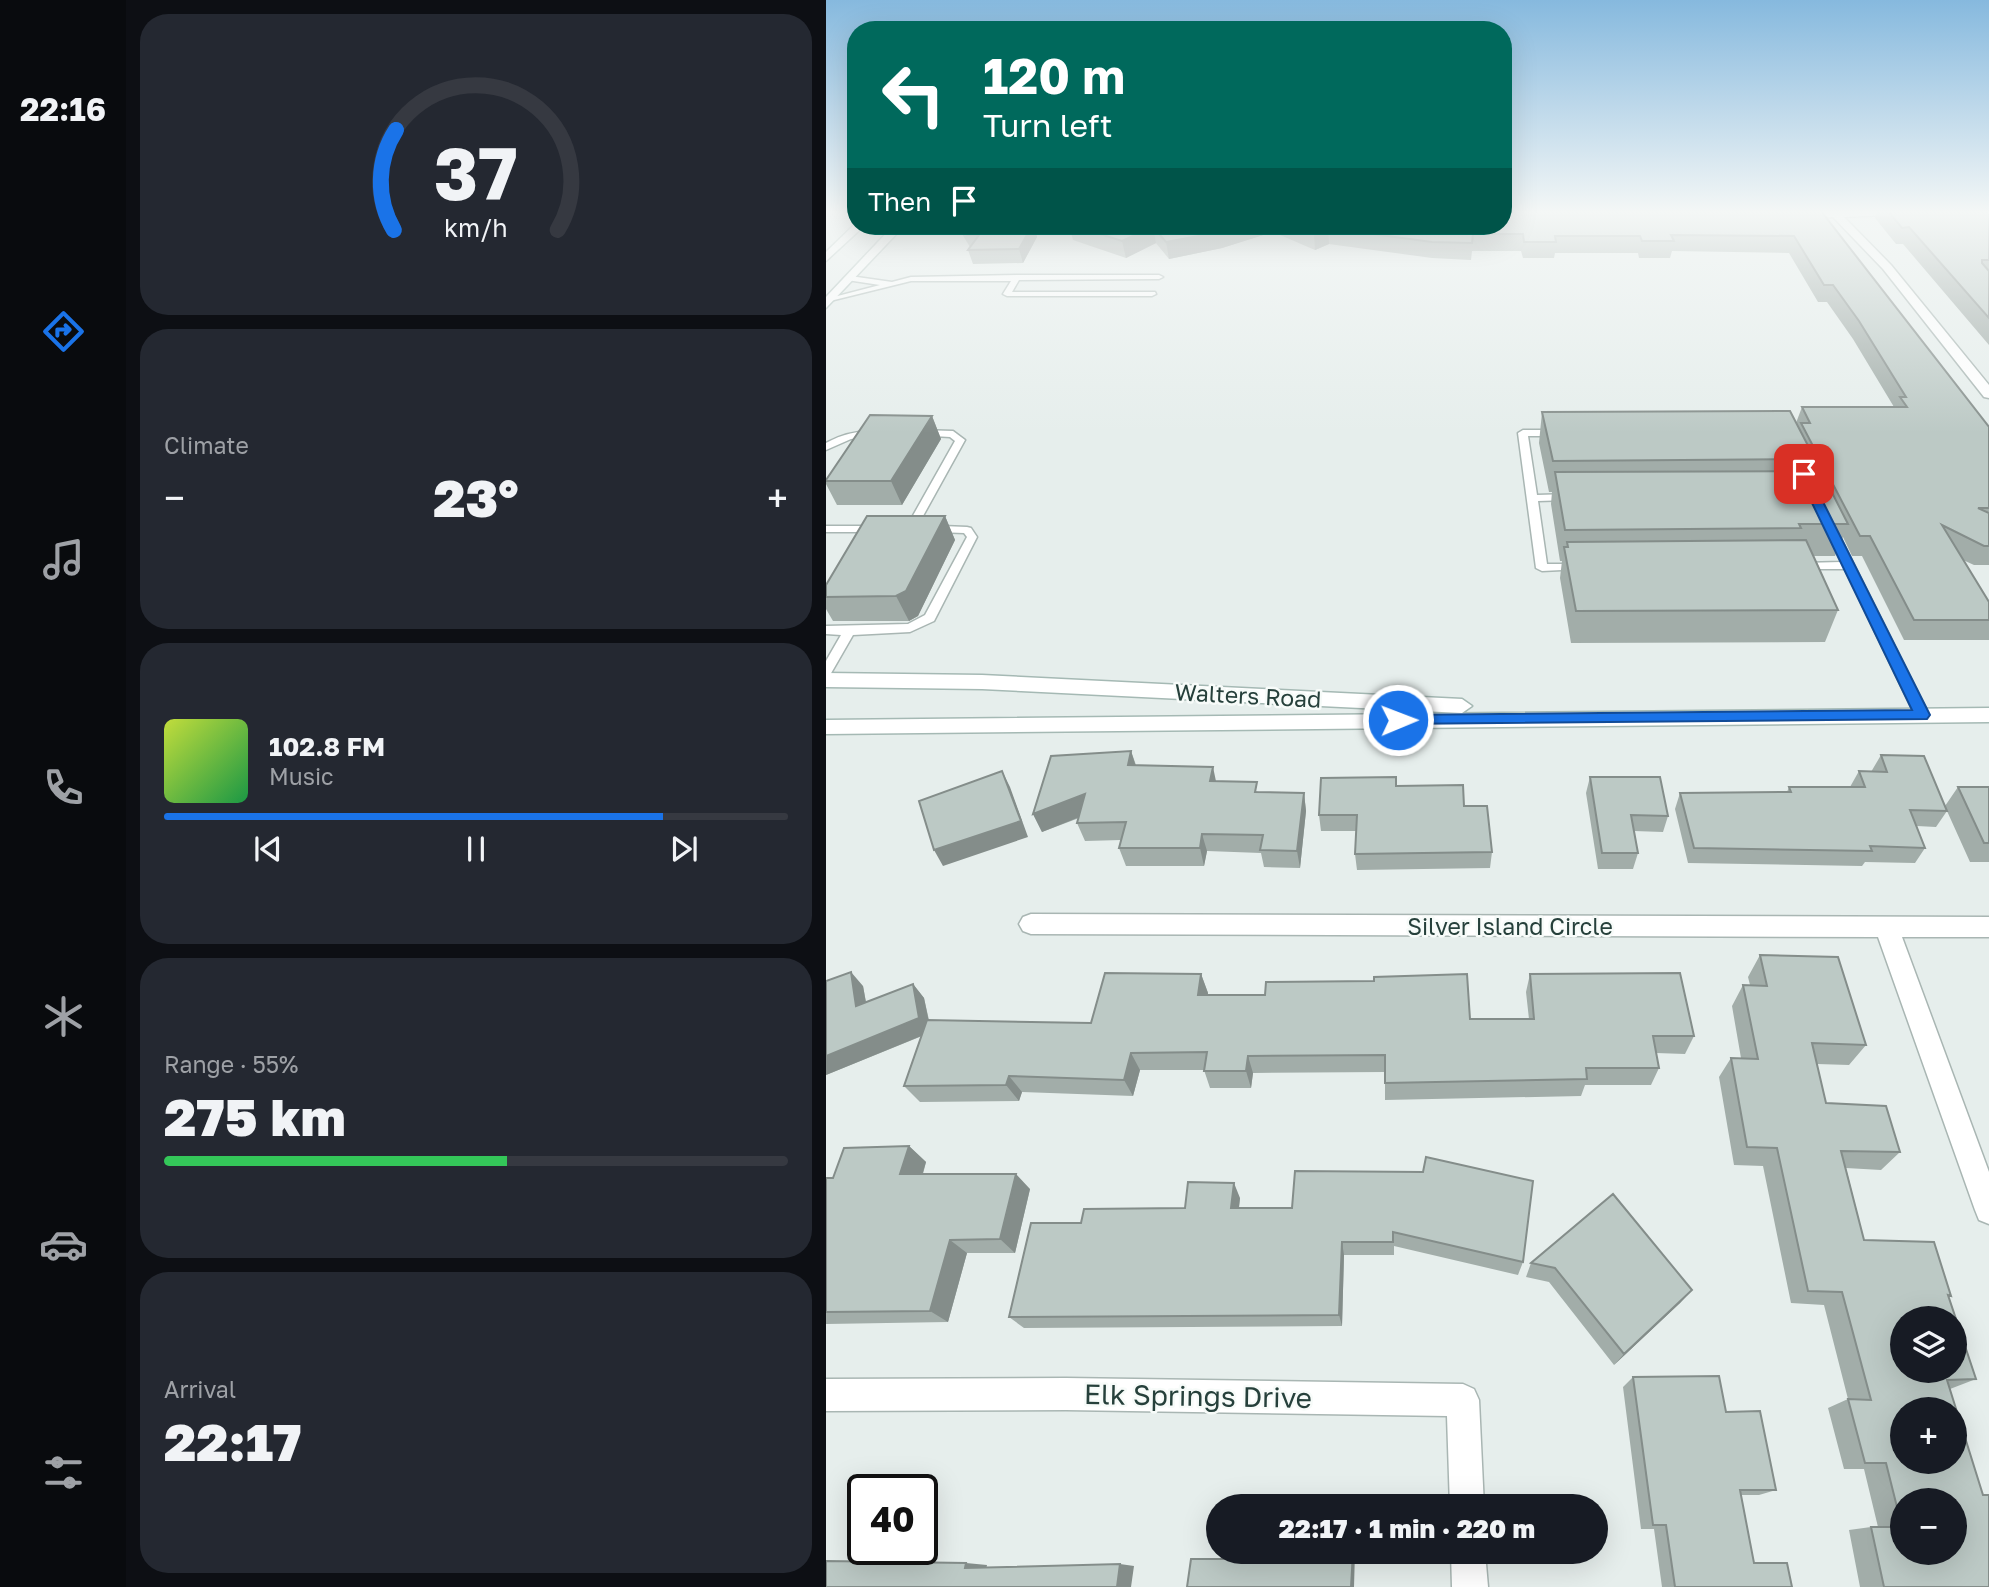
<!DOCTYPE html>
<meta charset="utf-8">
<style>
:root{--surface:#171b24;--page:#242831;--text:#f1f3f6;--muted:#9ea1a6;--line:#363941;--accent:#1a73e8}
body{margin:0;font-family:"Golos Text",sans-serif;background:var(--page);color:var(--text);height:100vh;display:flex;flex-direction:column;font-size:26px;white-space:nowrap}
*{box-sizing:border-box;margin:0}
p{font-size:23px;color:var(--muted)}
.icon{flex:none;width:38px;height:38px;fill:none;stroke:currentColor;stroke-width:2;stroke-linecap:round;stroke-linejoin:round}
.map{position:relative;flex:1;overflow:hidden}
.panel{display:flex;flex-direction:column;gap:14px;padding:14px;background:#0d0f14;width:700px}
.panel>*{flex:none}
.guide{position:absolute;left:21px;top:21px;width:665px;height:214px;border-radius:28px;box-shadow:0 7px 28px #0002;background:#00695c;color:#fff;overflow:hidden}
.tools{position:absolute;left:1064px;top:1306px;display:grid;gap:14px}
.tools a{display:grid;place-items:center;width:77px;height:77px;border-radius:50%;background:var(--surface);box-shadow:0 7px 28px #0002;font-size:35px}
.speed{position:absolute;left:21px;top:1474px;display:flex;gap:14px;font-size:35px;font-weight:700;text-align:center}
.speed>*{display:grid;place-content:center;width:91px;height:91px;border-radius:50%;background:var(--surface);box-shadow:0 7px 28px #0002;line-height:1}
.speed .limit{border:4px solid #111;border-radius:10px;background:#fff;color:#111}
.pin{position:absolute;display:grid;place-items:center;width:60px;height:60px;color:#fff;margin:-30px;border-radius:14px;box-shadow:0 4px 10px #0006}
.me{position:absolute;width:77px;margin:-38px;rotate:89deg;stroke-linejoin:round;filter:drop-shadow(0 0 5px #0008)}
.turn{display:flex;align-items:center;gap:24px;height:147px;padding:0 21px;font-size:32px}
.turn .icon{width:91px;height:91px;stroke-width:2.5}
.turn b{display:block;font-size:49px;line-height:60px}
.then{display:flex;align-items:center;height:66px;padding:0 21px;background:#0003;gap:14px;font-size:26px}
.big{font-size:52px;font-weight:800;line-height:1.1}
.panel .tile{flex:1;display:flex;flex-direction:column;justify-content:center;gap:10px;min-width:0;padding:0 24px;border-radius:28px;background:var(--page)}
.panel .dial{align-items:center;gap:0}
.dial svg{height:182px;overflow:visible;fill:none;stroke:var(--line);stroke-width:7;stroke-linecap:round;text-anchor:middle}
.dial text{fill:var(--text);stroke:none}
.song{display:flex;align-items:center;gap:21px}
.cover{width:84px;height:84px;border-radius:10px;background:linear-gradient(135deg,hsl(70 70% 55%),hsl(140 70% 35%))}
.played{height:7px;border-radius:4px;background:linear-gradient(90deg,var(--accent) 80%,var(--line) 80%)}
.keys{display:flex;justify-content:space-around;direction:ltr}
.heat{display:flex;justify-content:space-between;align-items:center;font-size:38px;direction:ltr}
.charge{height:10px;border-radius:5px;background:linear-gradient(90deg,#34c759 55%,var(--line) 0)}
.trip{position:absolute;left:380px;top:1494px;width:402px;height:70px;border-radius:35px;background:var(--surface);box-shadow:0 7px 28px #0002;font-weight:800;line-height:70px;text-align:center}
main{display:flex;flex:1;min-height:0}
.tabs{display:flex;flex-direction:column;width:126px;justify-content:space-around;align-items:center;background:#090b0e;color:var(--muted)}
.tabs .icon{width:49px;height:49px}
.tabs .active{color:var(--accent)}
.tabs b{font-size:32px;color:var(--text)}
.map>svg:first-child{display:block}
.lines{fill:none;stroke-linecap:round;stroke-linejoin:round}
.lane-casing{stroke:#a9b6b3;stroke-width:3}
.street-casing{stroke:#a9b6b3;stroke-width:3}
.secondary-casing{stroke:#a5b9b4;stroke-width:3}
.lane{fill:#fff;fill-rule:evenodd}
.street{fill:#fff;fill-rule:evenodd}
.secondary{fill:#fff;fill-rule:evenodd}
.wall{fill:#a2ada9}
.shaded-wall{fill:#848d8a}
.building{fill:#bcc9c5;stroke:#848d8a;stroke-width:2;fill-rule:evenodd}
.route{fill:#1a73e8;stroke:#114b97;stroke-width:2}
.labels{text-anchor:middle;stroke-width:5;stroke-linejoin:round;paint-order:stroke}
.street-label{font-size:23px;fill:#26403b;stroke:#f7fbf9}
.near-street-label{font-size:28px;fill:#26403b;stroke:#f7fbf9}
</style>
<main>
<nav class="tabs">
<b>22:16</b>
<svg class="icon active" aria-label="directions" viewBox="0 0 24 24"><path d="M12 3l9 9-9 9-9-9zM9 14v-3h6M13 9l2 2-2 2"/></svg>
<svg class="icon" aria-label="music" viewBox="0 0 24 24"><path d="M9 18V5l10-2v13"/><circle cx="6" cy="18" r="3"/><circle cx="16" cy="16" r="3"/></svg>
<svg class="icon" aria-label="phone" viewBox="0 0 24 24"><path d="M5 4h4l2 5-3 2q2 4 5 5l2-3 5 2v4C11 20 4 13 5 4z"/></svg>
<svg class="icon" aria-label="climate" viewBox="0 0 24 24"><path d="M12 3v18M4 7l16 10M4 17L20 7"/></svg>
<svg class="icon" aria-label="car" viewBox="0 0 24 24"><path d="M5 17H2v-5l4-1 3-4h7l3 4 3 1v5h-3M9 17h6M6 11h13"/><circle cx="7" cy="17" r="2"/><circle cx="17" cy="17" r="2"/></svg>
<svg class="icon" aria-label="filters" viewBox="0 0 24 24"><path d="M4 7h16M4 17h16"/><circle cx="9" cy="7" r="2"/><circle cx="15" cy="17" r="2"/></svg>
</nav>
<section class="panel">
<div class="tile dial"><svg viewBox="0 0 100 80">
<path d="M14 69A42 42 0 1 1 86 69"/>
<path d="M14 69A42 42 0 0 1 15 25" stroke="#1a73e8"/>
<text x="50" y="56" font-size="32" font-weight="700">37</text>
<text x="50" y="72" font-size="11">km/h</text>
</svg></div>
<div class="tile"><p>Climate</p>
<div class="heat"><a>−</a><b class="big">23°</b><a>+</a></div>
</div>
<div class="tile">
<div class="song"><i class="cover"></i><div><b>102.8 FM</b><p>Music</p></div></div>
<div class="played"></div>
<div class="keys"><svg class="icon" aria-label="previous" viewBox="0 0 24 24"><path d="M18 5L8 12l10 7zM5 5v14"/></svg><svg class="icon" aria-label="pause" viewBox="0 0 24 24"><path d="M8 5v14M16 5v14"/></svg><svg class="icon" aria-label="next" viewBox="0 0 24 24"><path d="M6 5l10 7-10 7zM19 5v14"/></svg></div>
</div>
<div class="tile"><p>Range · 55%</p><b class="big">275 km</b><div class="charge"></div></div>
<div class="tile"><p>Arrival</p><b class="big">22:17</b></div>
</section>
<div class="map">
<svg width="1163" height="1587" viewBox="0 0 1163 1587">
<rect width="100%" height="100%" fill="#e6eeec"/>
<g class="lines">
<defs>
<path id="lane" d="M191,275H333L337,277L333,279L193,280L186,292H329L330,294L326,296H181L177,294L185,281H85L0,302V299L54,285L21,280L20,278L24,276L66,282L85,277Z
M50,430L53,431V435L25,439L0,450V443C16,434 32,431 50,430Z
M94,430L127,431L139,440L92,525L141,527L145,528L151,537L108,621L84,632L27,635L4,675L0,676V661L15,635L0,634V626L82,624L99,615L141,537L138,533L85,531L80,528L129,441L124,437L91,435V431Z
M697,430H732L737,433L732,436H702L711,495L743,494L748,497L743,500L712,501L721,564H752L756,565V569L716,571L710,568L692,433Z
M0,526H53L58,529L53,532H0Z
M1006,528L1011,531L1103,715L1101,718H1091L1089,715L1019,569H976L970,566L976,563L1015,562L1001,531Z"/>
<path id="street" d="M1009,211H1082L1077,214L1018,217L1065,265L1163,385V398L1158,397L1057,269L1007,217L970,219L965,216L970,213Z
M205,914L1163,917V937H1076L1163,1172V1224L1153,1220L1149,1210L1052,937L205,934L197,931L193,924L197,917Z
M240,1378L637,1384L648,1389L653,1400L658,1507H624L621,1416L240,1410L0,1411V1379Z
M625,1552H659L662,1587H626Z"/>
<path id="secondary" d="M29,224L38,226L0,261V252Z
M67,226H78L0,308V297Z
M0,673L156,675L636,699L646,706L636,713L156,689L0,687Z
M1163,708V722L0,734V720Z"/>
</defs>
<use href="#lane" class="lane-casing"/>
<use href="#street" class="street-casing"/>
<use href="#secondary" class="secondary-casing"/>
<use href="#lane" class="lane"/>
<use href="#street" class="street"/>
<use href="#secondary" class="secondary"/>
</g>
<path class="wall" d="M995,211L1163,427V565H1148L1137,560L1163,602V640H1078L1036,556H1026L1017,537L1009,556H988L1012,610L999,642L745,643L734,578L736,561H734L725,504L726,492H723L713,443L716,412L970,423L976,407H1068L1027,339L1001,302H992L963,253L846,251L844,258H813L812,253H729L728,258H697L695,251H646L645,260L606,258L503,244L489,250L447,232L396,248L343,259L330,243L300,258L247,240L243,226H677Z
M1051,211H1163V345L1077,244H1070L1049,218Z
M131,226H208L211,237L197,263L147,264L142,250L144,247Z
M106,416L115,439L76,505H11L0,484V480Z
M119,516L129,540L92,616L83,621H7L0,609V597Z
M305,751L310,765L390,781L433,792L478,793L480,811L474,868L438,867L435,853L381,851L378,866H300L293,848L295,840L259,841L251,823L253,818L216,832L207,814Z
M1055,755L1119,806L1132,787H1163V862H1144L1121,811L1110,827L1091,826L1099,848L1089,863L1039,862L1036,866L862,863L849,809L854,793L961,792L963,787H1024L1033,771L1045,772Z
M764,777L842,816L837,832L808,831L812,853L807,869H772L760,793Z
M570,786L638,806L666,852L664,868L531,870L529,854L530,831H495L493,815Z
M934,955L1040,1045L1023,1065L991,1064L1000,1103L1074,1152L1055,1170L1020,1168L1038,1240L1125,1296L1122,1297L1150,1379L1124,1389L1163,1587H1034L1023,1530L1045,1527H1052L1038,1469H1018L1002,1408L1022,1399L998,1305L965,1303L937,1166L908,1165L893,1077L905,1058H915L906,1006L917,985H924L922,977Z
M375,974L382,993L381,995L644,1019H703L700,992L704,974L868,1036L859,1054L830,1053L833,1068L825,1085H759L755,1096L559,1100V1072L427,1073L425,1088H384L378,1070H314L307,1096L196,1092L193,1101L94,1102L78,1086L96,1036L0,1075L37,986L40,1002L87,984L98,998L103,1020L265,1023Z
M83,1146L100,1162L97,1174L204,1189L189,1253H141L122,1322L0,1324V1178H7Z
M414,1198L413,1208H466L697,1262L692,1275L568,1246V1255H518L516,1326L198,1328L183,1317L255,1223L359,1208Z
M705,1263L866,1290L854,1303L788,1365L723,1282L700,1277Z
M807,1377L900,1412L950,1490L933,1495H915L928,1563L966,1587H836L828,1529H815L797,1387Z"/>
<path class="shaded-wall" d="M206,226H208L211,237L197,263L193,249Z
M414,226H446L447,232L396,248L343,259L340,242Z
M327,227L330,243L300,258L296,241Z
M502,228L503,244L489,250L488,233Z
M106,416L115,439L76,505L65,481Z
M119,516L129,540L92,616L83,621L70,596Z
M305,751L311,770L302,765Z
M387,767L391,786L384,781Z
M176,771L184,787L202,837L117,866L108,850Z
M478,793L480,811L474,868L471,851Z
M259,794L266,812L216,832L207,814Z
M376,834L381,851L378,866L374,848Z
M25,972L37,986L43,1020L30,1006Z
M375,974L382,993L379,1013L372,995Z
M87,984L98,998L105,1032L0,1075V1056Z
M305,1053L314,1070L307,1096L298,1080Z
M422,1056L427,1073L425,1088L420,1071Z
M183,1076L196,1092L193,1101L180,1085Z
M83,1146L100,1162L92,1189L74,1174Z
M190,1174L204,1189L189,1253L174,1239Z
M408,1183L414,1198L411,1222L405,1208Z
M124,1240L141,1253L122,1322L104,1311Z
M516,1242L518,1255L516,1326L513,1315Z
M866,1290L854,1303L788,1365L798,1354Z
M527,1552H529L528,1587H525Z
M140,1563L161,1565L160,1570L139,1568Z
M294,1564L308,1566L305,1587H291Z"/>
<path class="building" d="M677,211H995L1163,427V508H1152L1163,513V546H1158L1116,525L1163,602V620H1088L1044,536H1034L975,423H984L976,407H1081L1074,397H1080L1033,321L1007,285H998L968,236L845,235L848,241H816L814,236H729L730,242H698L697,234H647L646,243L606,242L502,228L488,233L470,226H677Z
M1062,211H1163V260H1156V263L1163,271V318L1083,227L1076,228Z
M135,226H206L193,249L142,250L153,235H141Z
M249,226H414L394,232L340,242L327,227L296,241Z
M964,411L989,459L727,461L716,412Z
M44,415L106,416L65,481H0V480Z
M995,471L1022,524H973L975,528L739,530L729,472Z
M41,516H119L80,591L70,596L0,597V585Z
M980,540L1012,610L750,611L738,547H742L741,542Z
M305,751L302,765L387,767L384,781L431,782L429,792L478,793L471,851L434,850L437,835L376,834L374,848H293L300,822L251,823L259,794L207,814L225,756Z
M1055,755L1098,756L1121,811L1084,810L1099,848L1044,846L1046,851L868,848L854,793L965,792L963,787H1039L1033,771L1061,772Z
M176,771L195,821L108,850L93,801Z
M570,777V786L637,785L638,806H661L666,852L529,854L531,815H493L495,778Z
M764,777H834L842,816L805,815L812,853H776Z
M1132,787H1163V843H1158Z
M934,955L1012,957L1040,1045L986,1043L1000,1103L1060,1106L1074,1152L1015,1151L1038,1240L1108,1242L1125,1296L1122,1295L1150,1379L1121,1380L1157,1495H1163V1587H1058L1045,1527H1076L1060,1463H1039L1022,1399L1045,1400L1016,1292L982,1291L951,1148L921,1147L905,1058L932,1059L917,985L941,986ZM1076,1318H1129V1370H1076ZM1076,1409H1129V1461H1076ZM1076,1500H1129V1552H1076Z
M25,972L30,1006L87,984L93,1018L0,1056V981Z
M279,973L375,974L372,995H439L440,982L548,981V977L641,974L644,1019H708L704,974L854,973L868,1036H827L833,1068H760L761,1079L559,1083V1055L422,1056L420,1071H378L381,1052L305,1053L298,1080L183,1076L180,1085L78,1086L101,1020L265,1023Z
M83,1146L74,1174H190L174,1239L124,1240L104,1311L0,1312V1178H7L18,1148Z
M600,1157L707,1181L697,1262L567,1232V1242H516L513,1315L183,1317L205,1223H255L258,1209L359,1208L362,1182L408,1183L405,1208H466L469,1171L597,1172Z
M787,1194L866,1290L798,1354L729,1268L705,1263Z
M893,1376L900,1412L934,1411L950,1490H914L928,1563H961L966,1587H849L840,1525H827L807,1377Z
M399,1552H527L525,1587H361L365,1559H398Z
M0,1561L140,1563L139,1568L294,1564L291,1587H0Z"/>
<linearGradient id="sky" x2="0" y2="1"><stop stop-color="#86b9de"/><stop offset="0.49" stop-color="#f4f7f6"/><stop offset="1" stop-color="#f4f7f6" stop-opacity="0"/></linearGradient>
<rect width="1163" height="433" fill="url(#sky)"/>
<path class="route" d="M973,472L983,474L1104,715L1101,719L567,724L565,720L572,715L1086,710L972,474Z"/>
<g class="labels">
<g class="street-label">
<text transform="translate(422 696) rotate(3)" y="8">Walters Road</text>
<text x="684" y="935">Silver Island Circle</text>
</g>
<g class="near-street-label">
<text transform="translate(372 1396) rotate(1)" y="10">Elk Springs Drive</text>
</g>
</g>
</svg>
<div class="tools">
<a><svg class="icon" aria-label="layers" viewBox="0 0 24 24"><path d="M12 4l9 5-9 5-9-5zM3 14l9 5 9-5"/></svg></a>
<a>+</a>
<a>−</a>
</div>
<div class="speed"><div class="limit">40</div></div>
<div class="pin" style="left:978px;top:474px;background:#d93025"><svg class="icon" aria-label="arrive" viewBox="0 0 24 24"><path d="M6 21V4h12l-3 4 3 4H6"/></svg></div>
<svg class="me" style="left:572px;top:720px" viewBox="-20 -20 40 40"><circle r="17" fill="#1a73e8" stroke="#fff" stroke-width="3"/><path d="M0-11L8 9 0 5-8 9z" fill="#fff"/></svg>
<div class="trip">22:17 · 1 min · 220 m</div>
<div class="guide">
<div class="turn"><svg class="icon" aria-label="left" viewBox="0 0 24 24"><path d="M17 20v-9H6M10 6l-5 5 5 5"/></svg><div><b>120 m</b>Turn left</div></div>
<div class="then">Then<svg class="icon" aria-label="arrive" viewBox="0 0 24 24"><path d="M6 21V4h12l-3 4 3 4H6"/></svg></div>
</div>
</div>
</main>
